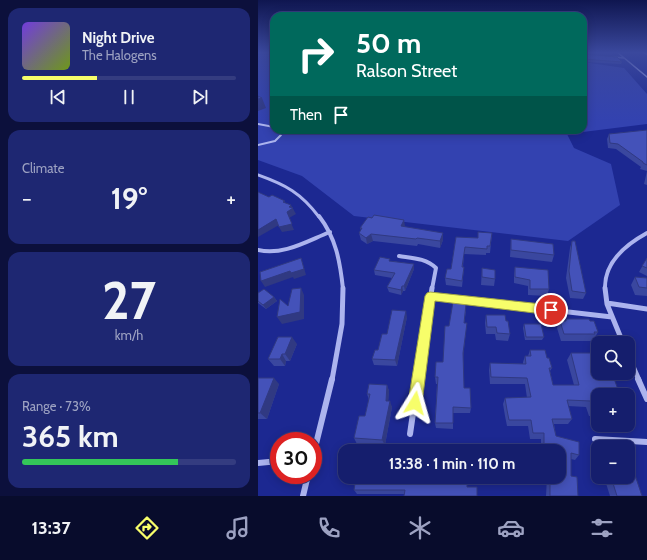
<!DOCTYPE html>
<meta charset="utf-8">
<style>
:root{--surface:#151e6d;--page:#1e2772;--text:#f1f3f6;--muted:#9da2c2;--line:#343c80;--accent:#f7fe6a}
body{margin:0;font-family:Cabin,sans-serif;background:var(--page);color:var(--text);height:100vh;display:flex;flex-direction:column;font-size:15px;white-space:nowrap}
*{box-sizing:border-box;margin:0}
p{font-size:13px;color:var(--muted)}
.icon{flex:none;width:22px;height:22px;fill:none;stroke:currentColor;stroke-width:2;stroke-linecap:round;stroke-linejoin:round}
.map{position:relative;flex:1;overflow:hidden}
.sheet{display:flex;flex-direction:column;gap:8px;padding:8px;background:#0c103c;width:258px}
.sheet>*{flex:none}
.banner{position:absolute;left:12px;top:12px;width:317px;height:122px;border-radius:12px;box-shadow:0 2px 10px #0003,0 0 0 1px var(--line);background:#00695c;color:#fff;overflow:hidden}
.fabs{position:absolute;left:333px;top:336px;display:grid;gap:8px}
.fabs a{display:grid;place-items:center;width:44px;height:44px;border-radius:8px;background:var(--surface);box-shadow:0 2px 10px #0003,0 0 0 1px var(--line);font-size:20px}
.speed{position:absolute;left:12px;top:432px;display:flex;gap:8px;font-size:20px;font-weight:700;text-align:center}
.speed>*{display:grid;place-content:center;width:52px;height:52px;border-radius:50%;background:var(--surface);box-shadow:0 2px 10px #0003,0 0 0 1px var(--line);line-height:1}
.speed .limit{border:6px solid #d22;background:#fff;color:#111}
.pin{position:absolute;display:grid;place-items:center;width:34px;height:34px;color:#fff;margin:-17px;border:2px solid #fff;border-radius:50%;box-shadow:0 1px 4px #0007}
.me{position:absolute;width:44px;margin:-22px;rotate:8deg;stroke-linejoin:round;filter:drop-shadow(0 0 3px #0008)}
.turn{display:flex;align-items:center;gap:14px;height:84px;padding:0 20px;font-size:18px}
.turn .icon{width:52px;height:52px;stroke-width:2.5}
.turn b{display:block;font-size:28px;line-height:34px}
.then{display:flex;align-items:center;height:38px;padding:0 20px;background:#0003;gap:8px;font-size:15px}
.big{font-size:30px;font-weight:700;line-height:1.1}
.sheet .tile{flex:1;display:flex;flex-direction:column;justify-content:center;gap:6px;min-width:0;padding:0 14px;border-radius:12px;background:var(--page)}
.sheet .dial{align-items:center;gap:0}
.dial b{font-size:52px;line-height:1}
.song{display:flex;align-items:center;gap:12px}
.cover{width:48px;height:48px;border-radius:6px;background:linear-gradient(135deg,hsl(260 70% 55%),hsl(80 70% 35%))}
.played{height:4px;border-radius:2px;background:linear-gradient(90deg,var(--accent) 35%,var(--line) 35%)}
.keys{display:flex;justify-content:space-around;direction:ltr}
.heat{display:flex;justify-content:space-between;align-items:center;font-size:22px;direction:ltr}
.charge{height:6px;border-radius:3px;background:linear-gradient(90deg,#34c759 73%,var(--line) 0)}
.trip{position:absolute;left:80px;top:444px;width:228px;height:40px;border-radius:12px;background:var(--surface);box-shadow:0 2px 10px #0003,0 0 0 1px var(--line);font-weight:700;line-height:40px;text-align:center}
.menu{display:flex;height:64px;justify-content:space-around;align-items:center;background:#080c2c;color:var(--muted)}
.menu .icon{width:28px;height:28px}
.menu .on{color:var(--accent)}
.menu b{font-size:18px;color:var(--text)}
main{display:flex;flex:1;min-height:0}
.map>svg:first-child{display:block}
.green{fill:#3342b0}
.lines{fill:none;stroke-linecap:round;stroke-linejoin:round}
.lane{stroke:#acb4ee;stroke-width:2}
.street-far4{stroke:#acb4ee;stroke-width:1.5}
.street-far3{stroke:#acb4ee;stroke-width:3}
.street-far2{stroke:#acb4ee;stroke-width:4}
.street-far1{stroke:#acb4ee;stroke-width:5}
.street{stroke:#acb4ee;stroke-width:6}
.primary{fill:#f3f4ff;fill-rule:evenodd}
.wall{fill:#3a479f}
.shaded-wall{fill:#303982}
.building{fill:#4452b9;stroke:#303982}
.route{fill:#f7fe6a;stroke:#a1a545}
</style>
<main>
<section class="sheet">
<div class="tile">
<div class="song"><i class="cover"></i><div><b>Night Drive</b><p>The Halogens</p></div></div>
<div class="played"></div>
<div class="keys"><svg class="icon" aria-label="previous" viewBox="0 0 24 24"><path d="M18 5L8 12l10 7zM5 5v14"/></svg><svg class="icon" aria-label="pause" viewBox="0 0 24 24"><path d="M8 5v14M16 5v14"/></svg><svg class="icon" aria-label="next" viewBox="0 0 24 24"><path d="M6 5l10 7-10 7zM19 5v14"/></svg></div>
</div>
<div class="tile"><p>Climate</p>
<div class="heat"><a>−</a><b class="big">19°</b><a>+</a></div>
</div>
<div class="tile dial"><b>27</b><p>km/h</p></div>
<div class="tile"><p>Range · 73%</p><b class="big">365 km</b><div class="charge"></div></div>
</section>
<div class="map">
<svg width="389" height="496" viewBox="0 0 389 496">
<rect width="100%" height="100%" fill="#1c2891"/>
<path class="green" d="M0,52H16V130H325V62L366,68L389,94V124L309,134L316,148L353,164L362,205L310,241L96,216L44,176L0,160Z"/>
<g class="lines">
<path class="lane" d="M0,124L16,127
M0,145L17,141L23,135L22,130"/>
<path class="street-far4" d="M359,52L389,77
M355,57L366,58"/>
<path class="street-far3" d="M0,175C28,185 43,193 61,217"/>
<path class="street-far2" d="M61,216C78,238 82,261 85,289
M0,250C25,256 49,241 72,232
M141,256C154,258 168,258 178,268L174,289
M347,289C346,262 367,245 389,233"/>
<path class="street-far1" d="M347,288L349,304L365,343
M172,296L354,317
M349,303L389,309
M370,355L381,380
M74,380L84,324L85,288
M160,380L174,288"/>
<path class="street" d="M380,379L389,399
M152,434L160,379
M337,439L389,442
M55,456L74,379
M0,463L21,461
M45,496L50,475"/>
<path class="primary" d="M384,52H388L389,55Z"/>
</g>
<path class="wall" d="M325,52H354L353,55L325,53Z
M325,54L326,55L364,62L363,64L325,62Z
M389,130V171L382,169L383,167L358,149L350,148L349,139L351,134Z
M389,171V185L386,184Z
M147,226L146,227L185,240L182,248L160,244L159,246L115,241L109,244L103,240L101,233L103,230L102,228Z
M234,233L232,253H228V255L206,254L205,267H206L204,287L188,285L187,278L193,269L198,237L220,238Z
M253,239L296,255L294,262L252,257Z
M314,241L328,293L325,299L312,298L308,278L312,248Z
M389,258V276L381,272Z
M133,261L156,264V269L147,291H145L143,295L131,292L129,287L134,278L117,275L116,270Z
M257,267L291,289L289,296L270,295V286L256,283V274Z
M224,268L237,279L236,286L223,285Z
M377,277L389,278V296L377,295L373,285Z
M0,293L16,297L19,301L8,309L0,303Z
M208,311L206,323L208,330L205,357L206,388L213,408L212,413H195V429L178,428L177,423L179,384H178L177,377L185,362L191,326Z
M228,315L248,321L252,334L250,341L238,340L237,334H228L227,323Z
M149,317L139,366L116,365L114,359L129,334Z
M308,319L332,321L340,332L336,339L334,340L333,341H303L299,328L302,321H307Z
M266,324L286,337L284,340H267L265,328Z
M39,344L32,361H28L27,366H16L10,359Z
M272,350L289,358L294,368L292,371L295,385H316L309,360L313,353L340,395V416H331L328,407L310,406L314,419L310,424H296L298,436L321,455L317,460L313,459V476L320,496H288L289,477H301V451H283V439H272L270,426H249L247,416L245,404L247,398H269L267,384H232L231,370L232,363L265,364V362L267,356H270Z
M0,379L21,384L9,419H0Z
M129,385L131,391L130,401L134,407L127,445L99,444L96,438L107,416L111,400L109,394Z
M238,477H262V479L260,484L238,483Z
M346,477H370L384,496H352Z
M209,487L146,494H99L96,490Z"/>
<path class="shaded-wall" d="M4,98L8,108L0,111V99Z
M33,205L38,214L31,218L36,230L24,232L21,227L29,212L31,207Z
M18,219L21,225L0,237V230Z
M146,220L147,226L144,233L143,226Z
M185,233V240L182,248V241Z
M113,234L115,241L109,244L108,238Z
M43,258L45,264L48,275L36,279L35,277L7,287L3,281Z
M156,264V269L147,291L146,286Z
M144,286L145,291L143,295V290Z
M43,288L46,295V319L24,324L19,317L42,312Z
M16,297L19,301L8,309L5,305Z
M148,311L149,317L139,366L137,360Z
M209,323L208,330L205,360V353Z
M34,337L39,344L32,361L27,354Z
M24,354L28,361L27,366L22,359Z
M16,378L21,384L9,419L2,413Z
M129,385L131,391L130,407L128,401Z
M132,401L134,407L127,445L124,440Z"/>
<path class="building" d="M325,54L359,57L364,62L325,59Z
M0,96L4,98L0,99Z
M389,130V165L385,163V162L360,144L352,143L351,134Z
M0,192L11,197L14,195L27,201L25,202L33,205L31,207L35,208L29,212L34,224L21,227L18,219L0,230Z
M116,215L146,220L143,226L185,233L182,241L159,238L158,239L113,234L108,238L101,233L104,228H102L110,217L114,218Z
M220,232L234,233L232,246H229V249L207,247L204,267H206L204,281L187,278L189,269H193L198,237L220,238Z
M253,239L295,244L296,255L253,250Z
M314,241H317L328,293L314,291L311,271Z
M122,257L132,259L131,261L156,264L146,286H144L143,290L129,287L137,273L116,270Z
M43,258L46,269L33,273L32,271L3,281L2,272Z
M389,258V268L384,266Z
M257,267L290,270L291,289H272V280L257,277Z
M224,268L237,270V279L224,277Z
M377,277L389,278V288L381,287Z
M43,288L42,312L19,317L22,299L30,306L34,289Z
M6,289L16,297L5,305L0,301V293Z
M195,302L208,304L206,323H209L205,353L206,388H212L213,408L195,407V423H177L180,377H177L178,362H185L187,326H191Z
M134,310L148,311L137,360L114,359L117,350H120L124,334H129Z
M228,315H247L248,321H250L252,334L239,333L238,327H229Z
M308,319H331L332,321H336L340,332H336L337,334H306L302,321H308Z
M266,324H283L286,337H268Z
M20,337H34L27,354H24L22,359H10Z
M272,350H287L289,358H291L294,368H291L295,385H321L313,353H334L336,359H340V373H354L362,395H340V410H335L333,401L309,400L314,419H294L298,436L321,442V455L313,453V476L319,477L320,496H292V477H301V451H286V433H275L273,420H251L249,410L247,398L273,397L269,378L233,377L232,363L268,364L267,356H273Z
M0,378H16L2,413H0Z
M111,384L129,385L128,401H132L124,440L96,438L101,416H107L112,394H109Z
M370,472H376L384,496H359L353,477H370Z
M98,477H209V487H219V496H146L147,490H96Z
M240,477H262V479H240Z"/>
<linearGradient id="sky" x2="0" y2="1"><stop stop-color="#0f1650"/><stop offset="0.43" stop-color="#3a489d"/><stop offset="1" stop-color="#3a489d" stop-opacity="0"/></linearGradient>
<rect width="389" height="122" fill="url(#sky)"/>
<path class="route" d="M172,292L293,305L297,307L299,310L297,313L293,315L177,301L164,403L162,408L157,410L152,408L150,403L167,296L169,293Z"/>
</svg>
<div class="fabs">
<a><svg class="icon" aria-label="search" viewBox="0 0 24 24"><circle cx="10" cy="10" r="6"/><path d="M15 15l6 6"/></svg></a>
<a>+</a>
<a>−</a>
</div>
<div class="speed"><div class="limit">30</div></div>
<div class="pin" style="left:293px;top:310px;background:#d93025"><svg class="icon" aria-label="arrive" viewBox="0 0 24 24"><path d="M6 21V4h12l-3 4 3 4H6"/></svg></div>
<svg class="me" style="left:157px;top:403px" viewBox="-20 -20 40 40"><path d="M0-17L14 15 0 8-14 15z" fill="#f7fe6a" stroke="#fff" stroke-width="4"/></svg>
<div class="trip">13:38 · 1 min · 110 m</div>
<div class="banner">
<div class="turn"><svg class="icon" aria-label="right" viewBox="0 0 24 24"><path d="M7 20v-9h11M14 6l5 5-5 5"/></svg><div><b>50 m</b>Ralson Street</div></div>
<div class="then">Then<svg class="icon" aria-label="arrive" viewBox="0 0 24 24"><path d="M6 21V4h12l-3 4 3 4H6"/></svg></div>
</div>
</div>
</main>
<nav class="menu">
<b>13:37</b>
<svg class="icon on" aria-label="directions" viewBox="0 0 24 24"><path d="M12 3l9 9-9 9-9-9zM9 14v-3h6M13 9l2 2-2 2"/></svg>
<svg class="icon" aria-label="music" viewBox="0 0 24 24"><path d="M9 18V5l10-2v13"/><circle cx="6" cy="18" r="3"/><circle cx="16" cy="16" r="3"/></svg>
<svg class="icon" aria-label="phone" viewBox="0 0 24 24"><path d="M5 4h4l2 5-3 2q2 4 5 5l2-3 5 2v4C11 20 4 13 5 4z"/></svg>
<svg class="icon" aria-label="climate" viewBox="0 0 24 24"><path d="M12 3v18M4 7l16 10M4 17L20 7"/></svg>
<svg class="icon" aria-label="car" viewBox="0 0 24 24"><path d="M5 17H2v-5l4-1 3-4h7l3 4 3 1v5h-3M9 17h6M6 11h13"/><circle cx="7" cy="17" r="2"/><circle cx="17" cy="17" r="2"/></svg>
<svg class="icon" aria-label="filters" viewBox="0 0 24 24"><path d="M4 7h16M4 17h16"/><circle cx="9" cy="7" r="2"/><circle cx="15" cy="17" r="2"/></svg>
</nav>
